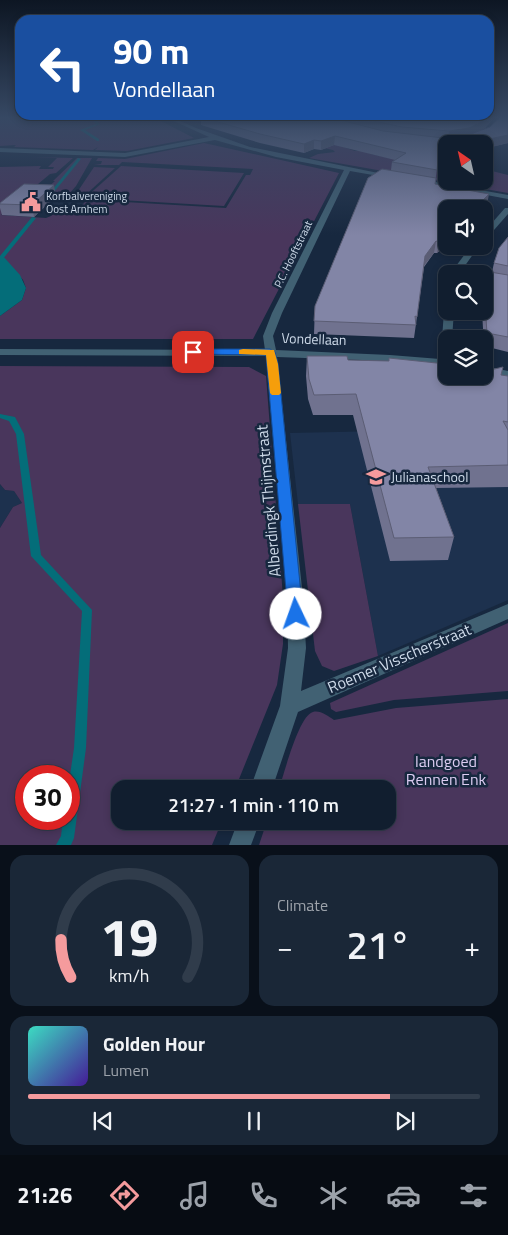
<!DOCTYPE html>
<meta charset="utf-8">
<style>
:root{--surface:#111e2f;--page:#1a2737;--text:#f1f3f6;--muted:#9ca2aa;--line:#303c4b;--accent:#f59b9d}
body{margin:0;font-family:"Titillium Web",sans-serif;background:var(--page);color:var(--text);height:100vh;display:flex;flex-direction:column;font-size:19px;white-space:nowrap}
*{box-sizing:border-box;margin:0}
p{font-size:16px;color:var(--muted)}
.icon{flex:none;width:28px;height:28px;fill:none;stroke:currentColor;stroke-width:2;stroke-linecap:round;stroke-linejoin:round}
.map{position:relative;height:845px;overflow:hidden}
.panel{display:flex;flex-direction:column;gap:10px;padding:10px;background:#09101a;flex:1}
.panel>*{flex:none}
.guide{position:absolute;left:15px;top:15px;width:479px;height:105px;border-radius:15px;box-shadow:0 2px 8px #0003,0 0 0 1px var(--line);background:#1a4fa0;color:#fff;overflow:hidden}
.needle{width:32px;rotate:326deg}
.controls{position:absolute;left:438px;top:135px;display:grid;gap:10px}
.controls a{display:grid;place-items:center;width:55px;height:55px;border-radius:10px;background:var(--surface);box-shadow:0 2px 8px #0003,0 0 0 1px var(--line);font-size:25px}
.speed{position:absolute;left:15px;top:765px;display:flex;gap:10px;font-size:25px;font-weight:700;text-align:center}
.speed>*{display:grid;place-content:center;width:65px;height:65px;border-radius:50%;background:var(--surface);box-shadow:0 2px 8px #0003,0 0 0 1px var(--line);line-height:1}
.speed .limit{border:8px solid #d22;background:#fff;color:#111}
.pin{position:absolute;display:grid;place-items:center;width:42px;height:42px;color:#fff;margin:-21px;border-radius:10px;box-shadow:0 2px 8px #0006}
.me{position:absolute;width:55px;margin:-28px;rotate:357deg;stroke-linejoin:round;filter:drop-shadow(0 0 4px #0008)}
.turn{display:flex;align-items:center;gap:18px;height:105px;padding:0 15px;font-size:22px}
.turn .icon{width:65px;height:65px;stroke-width:2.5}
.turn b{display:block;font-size:35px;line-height:42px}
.big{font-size:38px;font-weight:600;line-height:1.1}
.panel .tile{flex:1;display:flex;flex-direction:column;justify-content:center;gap:8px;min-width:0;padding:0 18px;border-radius:15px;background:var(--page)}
.panel .dial{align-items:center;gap:0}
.dial svg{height:130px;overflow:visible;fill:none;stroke:var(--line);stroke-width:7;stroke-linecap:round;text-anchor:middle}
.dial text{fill:var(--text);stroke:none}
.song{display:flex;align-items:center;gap:15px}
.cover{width:60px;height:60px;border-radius:8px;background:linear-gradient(135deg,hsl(170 70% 55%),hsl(260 70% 35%))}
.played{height:5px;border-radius:2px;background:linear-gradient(90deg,var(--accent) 80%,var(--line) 80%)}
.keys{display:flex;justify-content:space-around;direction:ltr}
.heat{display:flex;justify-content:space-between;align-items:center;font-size:28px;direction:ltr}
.panel .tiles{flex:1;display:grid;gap:10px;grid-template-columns:1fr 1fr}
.tile:last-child{grid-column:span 2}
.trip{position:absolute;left:111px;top:780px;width:285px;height:50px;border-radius:15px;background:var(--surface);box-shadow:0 2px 8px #0003,0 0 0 1px var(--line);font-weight:600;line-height:50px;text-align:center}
.tab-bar{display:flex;height:80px;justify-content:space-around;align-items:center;background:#070c13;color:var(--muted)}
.tab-bar .icon{width:35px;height:35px}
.tab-bar .current{color:var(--accent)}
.tab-bar b{font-size:22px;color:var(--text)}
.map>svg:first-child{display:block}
.built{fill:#1d314e}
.green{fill:#49365c;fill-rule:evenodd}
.water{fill:#046d79}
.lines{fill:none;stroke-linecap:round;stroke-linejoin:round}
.stream{fill:#046d79;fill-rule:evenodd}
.minor{fill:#416173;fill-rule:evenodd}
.wall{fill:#70728f}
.shaded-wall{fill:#5b5d74}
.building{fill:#8285a6;stroke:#5b5d74}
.route{fill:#1a73e8;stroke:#114b97}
.slow{fill:#f59e0b}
.labels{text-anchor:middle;stroke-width:5;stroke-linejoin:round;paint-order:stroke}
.far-poi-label{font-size:11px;fill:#cedae9;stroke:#17283f;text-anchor:start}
.far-street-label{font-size:11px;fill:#cedae9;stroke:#17283f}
.street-label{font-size:14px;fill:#cedae9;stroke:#17283f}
.poi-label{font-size:14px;fill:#cedae9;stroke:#17283f;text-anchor:start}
.near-street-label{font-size:16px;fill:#cedae9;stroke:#17283f}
.near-park-label{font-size:16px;fill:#dcccf1;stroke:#17283f}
</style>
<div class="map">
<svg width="508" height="845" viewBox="0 0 508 845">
<rect width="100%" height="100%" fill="#17283f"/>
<path class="built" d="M384,431L508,448V600L378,656L350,504H298L290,433Z
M0,484L5,490L14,491L22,503L13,507L0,528Z"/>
<path class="green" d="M0,117H153L194,138L127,151L95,150L98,147L93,150L14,147L16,145L0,146Z
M309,135L355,151H364L371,154L412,163L430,169L446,170V181H484V169L508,175V193L309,158L318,154L335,152L333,150L315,146Z
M204,143L339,173L253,339H0V316L22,300L26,288L23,280L2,256L0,258V167L41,166L39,169H53L54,167H48L57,158L30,157L73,158L56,173L50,174L1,215L46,218L51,216L57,211H76L85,202L91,200L226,208L246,175H250L253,169L122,162L119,165H94L101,164L102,161H96L98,158L125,159Z
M77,158H92L76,186L69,194L44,191L55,181H53Z
M121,166L244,173L224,206L85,198Z
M94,167L115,168L82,198L74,197Z
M0,366L249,367L266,376L283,597V644L277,685L235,789H120V821H222L212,845H0V528L13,507L22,503L14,491L5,490L0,484ZM26,776H69V819H26Z
M298,504H350L378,656L334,671L322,666L315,651Z
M508,623V691L394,700L336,712L331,709L330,703Z
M508,699V845H259L267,821H388V789H279C284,774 299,715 313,712C320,710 328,716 334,720L396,708Z"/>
<path class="water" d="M2,255L20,275L26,288L22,300L0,316V258Z"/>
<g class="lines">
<path class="stream" d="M90,117H92L100,124L85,130L99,139V141H97L80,130L96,124Z
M78,158L81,159L54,192H52V190Z
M32,217L36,218L2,260L0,261V256Z
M0,414L15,417L24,434L41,555L92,610L86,748L74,838L71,845H56L61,836L63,819H69V782L74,748L82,611L31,556L16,434L9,421L0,418Z"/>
<path class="minor" d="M165,117H171L196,128L250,147L393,176L390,178L350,171L282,313L273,336L276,350L390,355L440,359L441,349L446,346V366L390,361L277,357L303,597L306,648L301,691L508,604V619L298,712L272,789H250L280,706L288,648L287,597L266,356L0,355V349L265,350L263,336L272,313L344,170L276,157L215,140L125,157L0,152V148L125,153L209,137Z
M419,179L508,195V199L417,182L416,181Z
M505,208H508V214L487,238H484V232Z
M471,246H479L459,274H450Z
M484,276L508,280V286L484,282Z
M446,309V311H454L452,339H446V342L442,339L444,311Z
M484,366L508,371V377L484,372Z
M238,821H260L251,845H229Z"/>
</g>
<path class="wall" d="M194,117H495L485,128L478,132L490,127L508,117V143L438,159L435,184L487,205L437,253H434L424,267L414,338L314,334L315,306L391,170L392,162L395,160L334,145L321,150L314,149L304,153L260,143L201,125V119Z
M56,196L34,217L2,215L0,208V203Z
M508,237V352L484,346L482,311H484V290L492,272L494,263Z
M307,356L508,376V487L436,488L454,537L448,560L390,561L353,415H313L308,399L306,376Z"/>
<path class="shaded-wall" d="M489,117H495L485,128L467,136L448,139L449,131Z
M508,135V143L484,149V144H466Z
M335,136L334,145L321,150V141Z
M314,140V149L304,153V144Z
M446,148V157L438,159L439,150Z
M54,185L56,196L34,217L32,205Z
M489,194L487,205L483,209H474Z
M446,235V244L437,253L439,242Z
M436,241L434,253L423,267L425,256Z"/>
<path class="building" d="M201,117H329L383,131L443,138L468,135L490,127L500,117H508V135L466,144H446V148L439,150L437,170L392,162L406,153L335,136L321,141L314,140L304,144L260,134Z
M355,117H489L486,120L469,128L449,131L402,127Z
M382,169L436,178L435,184L489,194L474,209H446V235L439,242L436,241L425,256L417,317L415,316L416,325L314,321L315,306L368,178Z
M24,184L54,185L32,205L0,204V203Z
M508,237V266L494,263L499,248Z
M490,272L508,275V337L487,333L484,290Z
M307,356H347L348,360L389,361V358L446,364V376H484V371H486L503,367L501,375L508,376V422L503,421L508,430V465L428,467L454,537L394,538L356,394L314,395L309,379Z"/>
<linearGradient id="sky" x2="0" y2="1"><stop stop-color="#0d1623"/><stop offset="0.5" stop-color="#364863"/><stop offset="1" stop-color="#364863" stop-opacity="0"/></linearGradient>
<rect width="508" height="235" fill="url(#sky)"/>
<path class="route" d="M193,349H270L275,352L278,364L303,614L301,619L296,620L290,619L288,614L266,355L189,354L188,352Z"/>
<path class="slow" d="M243,349L274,350L278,364L281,393L279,395H272L270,393L266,355L239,354V350Z"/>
<defs>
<symbol id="civic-bare" viewBox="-9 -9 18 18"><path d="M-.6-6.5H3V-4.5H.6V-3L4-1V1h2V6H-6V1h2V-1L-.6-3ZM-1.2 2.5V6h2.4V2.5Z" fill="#f59b9d" stroke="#17283f" stroke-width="2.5" paint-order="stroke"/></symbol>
<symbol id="school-bare" viewBox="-9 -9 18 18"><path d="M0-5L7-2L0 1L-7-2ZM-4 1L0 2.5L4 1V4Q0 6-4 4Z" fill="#f59b9d" stroke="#17283f" stroke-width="2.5" paint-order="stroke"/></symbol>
</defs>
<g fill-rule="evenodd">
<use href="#civic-bare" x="17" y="188" width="28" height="28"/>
<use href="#school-bare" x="362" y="463" width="28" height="28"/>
</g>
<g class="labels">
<g class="far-poi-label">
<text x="46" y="200">Korfbalvereniging<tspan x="46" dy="13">Oost Arnhem</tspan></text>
</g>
<g class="far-street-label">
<text transform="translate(293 254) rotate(-64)" y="4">P.C. Hooftstraat</text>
</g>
<g class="street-label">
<text transform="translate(314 339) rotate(2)" y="5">Vondellaan</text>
</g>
<g class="poi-label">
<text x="391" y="482">Julianaschool</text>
</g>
<g class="near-street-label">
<text transform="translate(268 501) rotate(-95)" y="6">Alberdingk Thijmstraat</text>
<text transform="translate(399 658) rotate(-23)" y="6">Roemer Visscherstraat</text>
</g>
<g class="near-park-label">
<text x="446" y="767">landgoed<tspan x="446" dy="18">Rennen Enk</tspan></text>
</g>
</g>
</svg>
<div class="controls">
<a><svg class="needle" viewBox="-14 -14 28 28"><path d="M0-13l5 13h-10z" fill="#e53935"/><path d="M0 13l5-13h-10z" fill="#9ca2aa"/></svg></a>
<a><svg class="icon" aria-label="sound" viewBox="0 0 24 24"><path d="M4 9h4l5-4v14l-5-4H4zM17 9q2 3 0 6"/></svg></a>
<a><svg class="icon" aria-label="search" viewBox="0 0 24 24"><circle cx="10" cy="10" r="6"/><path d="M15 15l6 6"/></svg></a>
<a><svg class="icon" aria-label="layers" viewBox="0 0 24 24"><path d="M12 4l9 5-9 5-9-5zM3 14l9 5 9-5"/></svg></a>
</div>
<div class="speed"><div class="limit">30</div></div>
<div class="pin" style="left:193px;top:352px;background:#d93025"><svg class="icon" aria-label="arrive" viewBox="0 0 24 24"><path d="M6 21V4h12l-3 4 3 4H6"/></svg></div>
<svg class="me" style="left:296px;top:614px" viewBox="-20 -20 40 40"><circle r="19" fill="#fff"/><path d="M0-13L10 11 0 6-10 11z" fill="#1a73e8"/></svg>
<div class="trip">21:27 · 1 min · 110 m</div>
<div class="guide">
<div class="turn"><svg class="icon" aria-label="left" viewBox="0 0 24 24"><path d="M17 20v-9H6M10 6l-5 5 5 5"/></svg><div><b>90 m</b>Vondellaan</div></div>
</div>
</div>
<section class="panel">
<div class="tiles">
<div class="tile dial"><svg viewBox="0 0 100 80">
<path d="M14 69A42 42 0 1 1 86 69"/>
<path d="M14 69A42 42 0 0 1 8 46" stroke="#f59b9d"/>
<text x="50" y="56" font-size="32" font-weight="700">19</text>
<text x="50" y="72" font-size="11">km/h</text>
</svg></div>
<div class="tile"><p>Climate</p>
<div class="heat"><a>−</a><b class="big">21°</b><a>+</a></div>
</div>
<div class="tile">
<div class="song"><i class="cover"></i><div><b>Golden Hour</b><p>Lumen</p></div></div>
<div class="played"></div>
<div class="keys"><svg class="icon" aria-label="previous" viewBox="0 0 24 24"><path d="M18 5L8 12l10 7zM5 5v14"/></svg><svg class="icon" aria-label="pause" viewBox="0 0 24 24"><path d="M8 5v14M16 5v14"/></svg><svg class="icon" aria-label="next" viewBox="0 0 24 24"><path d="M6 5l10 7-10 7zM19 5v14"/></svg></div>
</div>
</div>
</section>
<nav class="tab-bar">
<b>21:26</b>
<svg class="icon current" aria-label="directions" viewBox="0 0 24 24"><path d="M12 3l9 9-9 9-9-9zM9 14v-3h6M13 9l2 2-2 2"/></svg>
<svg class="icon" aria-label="music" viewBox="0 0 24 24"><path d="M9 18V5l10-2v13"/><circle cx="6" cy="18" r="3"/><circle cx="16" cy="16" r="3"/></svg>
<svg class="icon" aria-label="phone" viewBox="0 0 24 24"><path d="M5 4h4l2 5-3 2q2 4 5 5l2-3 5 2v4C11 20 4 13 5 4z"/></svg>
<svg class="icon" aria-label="climate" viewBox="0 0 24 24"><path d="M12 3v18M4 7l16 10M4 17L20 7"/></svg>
<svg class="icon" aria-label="car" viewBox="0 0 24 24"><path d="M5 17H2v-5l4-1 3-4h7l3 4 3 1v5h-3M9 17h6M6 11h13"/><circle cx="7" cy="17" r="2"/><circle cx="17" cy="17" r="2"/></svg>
<svg class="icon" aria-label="filters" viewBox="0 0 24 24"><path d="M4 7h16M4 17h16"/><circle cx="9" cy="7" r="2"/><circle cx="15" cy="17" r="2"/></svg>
</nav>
